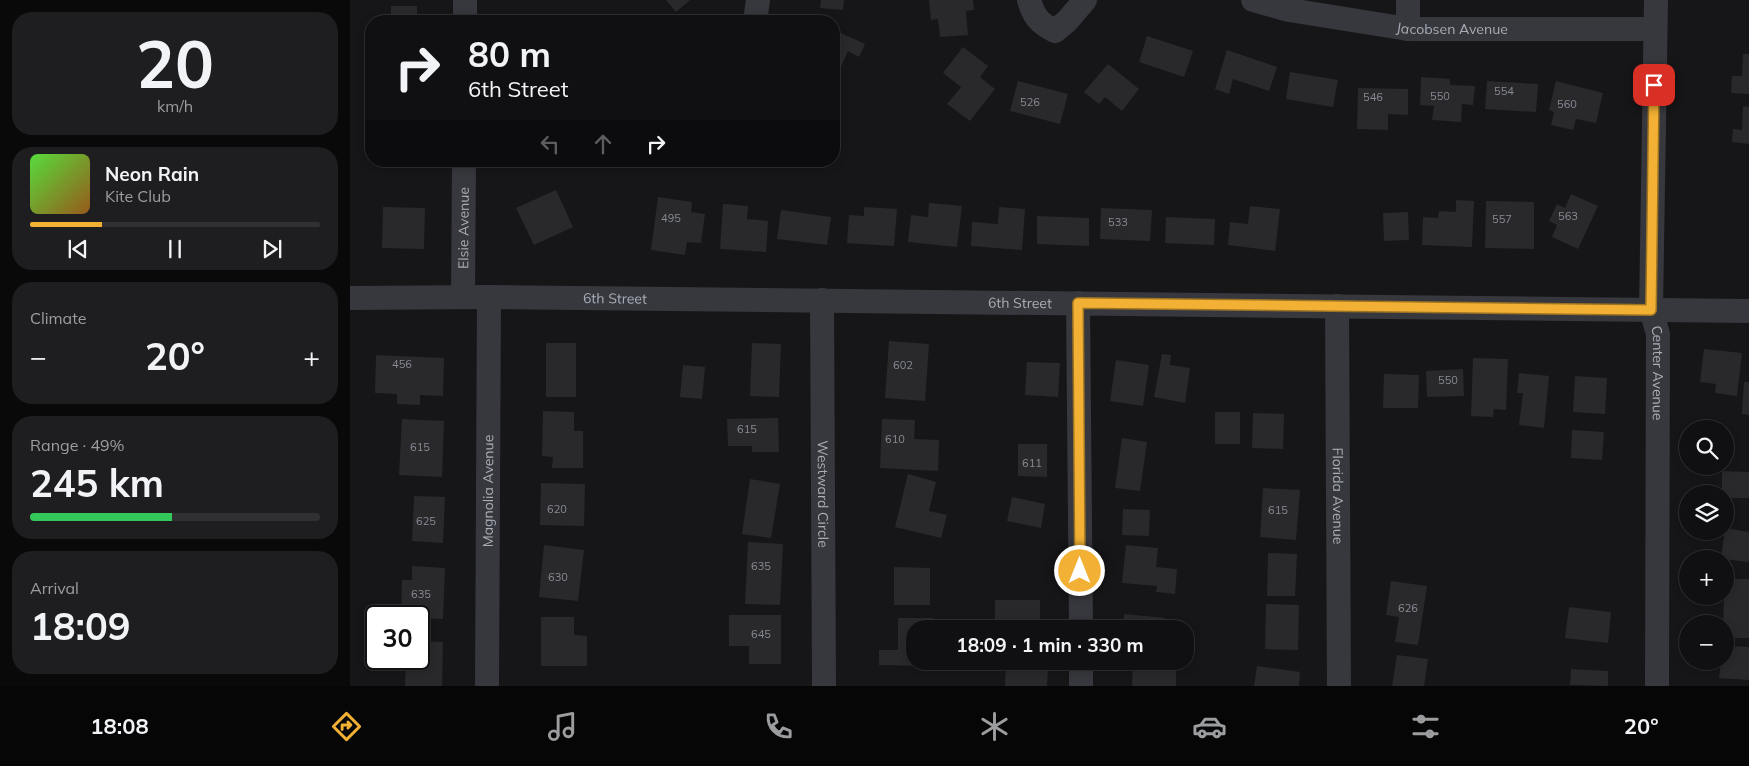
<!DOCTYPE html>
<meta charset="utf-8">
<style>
:root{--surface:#101012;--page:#1e1e20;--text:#f1f3f6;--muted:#9c9d9f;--line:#303032;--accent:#f2b134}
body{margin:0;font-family:Mulish,sans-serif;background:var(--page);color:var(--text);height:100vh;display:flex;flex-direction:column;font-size:19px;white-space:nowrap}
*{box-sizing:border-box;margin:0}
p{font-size:16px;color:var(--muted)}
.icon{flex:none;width:28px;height:28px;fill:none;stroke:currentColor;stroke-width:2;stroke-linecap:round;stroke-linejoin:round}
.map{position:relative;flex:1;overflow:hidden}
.sheet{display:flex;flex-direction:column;gap:12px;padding:12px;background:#09090a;width:350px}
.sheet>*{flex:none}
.banner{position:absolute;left:15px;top:15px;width:475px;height:152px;border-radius:20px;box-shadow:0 2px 8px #0003,0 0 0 1px var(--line);background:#101012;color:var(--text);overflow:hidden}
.controls{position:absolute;left:1329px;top:420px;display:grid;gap:10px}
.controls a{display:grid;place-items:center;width:55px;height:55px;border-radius:50%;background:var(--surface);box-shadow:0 2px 8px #0003,0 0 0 1px var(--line);font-size:25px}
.speed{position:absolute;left:15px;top:605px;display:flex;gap:10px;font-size:25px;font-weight:700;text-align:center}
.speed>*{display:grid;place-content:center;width:65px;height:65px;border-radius:50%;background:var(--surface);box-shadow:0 2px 8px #0003,0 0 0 1px var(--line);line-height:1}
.speed .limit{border:2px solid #111;border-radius:8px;background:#fff;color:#111}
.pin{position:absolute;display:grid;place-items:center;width:42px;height:42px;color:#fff;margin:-21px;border-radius:10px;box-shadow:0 2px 8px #0006}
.me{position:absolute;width:55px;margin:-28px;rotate:0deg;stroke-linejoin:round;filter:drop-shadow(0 0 4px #0008)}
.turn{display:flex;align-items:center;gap:18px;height:105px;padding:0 20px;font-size:22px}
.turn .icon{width:65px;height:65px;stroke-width:2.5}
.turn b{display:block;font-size:35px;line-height:42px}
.lanes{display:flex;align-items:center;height:48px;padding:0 20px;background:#0003;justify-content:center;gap:25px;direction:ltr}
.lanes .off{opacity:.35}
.big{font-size:38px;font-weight:700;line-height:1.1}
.sheet .card{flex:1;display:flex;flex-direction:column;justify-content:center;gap:8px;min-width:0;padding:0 18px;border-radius:20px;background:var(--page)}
.sheet .dial{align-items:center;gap:0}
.dial b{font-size:65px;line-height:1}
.song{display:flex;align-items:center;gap:15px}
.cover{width:60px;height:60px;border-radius:8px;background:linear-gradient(135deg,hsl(110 70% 55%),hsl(30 70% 35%))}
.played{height:5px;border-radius:2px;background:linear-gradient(90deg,var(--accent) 25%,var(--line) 25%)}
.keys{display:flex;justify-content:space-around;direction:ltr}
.heat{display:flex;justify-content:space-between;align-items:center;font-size:28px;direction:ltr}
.charge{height:8px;border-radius:4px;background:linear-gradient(90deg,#34c759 49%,var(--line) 0)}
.trip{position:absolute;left:556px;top:620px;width:288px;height:50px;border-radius:20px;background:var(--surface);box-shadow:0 2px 8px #0003,0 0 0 1px var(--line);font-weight:700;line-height:50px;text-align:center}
.menu{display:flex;height:80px;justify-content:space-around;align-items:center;background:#060607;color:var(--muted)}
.menu .icon{width:35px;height:35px}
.menu .on{color:var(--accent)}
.menu b{font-size:22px;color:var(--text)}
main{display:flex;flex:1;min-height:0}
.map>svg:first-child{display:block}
.building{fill:#29292c}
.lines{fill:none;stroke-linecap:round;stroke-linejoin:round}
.minor{stroke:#37383d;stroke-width:24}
.route-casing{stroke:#9d7322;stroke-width:12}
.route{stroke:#f2b134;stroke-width:9}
.labels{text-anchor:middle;stroke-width:5;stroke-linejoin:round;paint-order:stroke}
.number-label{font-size:11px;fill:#888b94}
.street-label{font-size:14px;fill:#a8adb8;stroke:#111113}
</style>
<main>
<section class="sheet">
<div class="card dial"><b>20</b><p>km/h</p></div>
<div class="card">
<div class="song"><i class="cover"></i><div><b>Neon Rain</b><p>Kite Club</p></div></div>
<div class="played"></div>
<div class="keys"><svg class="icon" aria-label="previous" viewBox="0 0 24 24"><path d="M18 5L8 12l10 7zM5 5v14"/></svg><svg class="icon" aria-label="pause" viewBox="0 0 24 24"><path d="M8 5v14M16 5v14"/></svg><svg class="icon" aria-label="next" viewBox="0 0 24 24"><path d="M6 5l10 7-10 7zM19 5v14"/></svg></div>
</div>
<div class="card"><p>Climate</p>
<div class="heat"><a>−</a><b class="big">20°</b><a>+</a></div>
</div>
<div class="card"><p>Range · 49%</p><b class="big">245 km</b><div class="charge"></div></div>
<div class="card"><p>Arrival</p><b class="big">18:09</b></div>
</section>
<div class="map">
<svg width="1399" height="686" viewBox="0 0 1399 686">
<rect width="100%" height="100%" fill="#161618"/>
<path class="building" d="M316,0H340L326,12Z
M471,0H494L493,10L470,8Z
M579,0H623L624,10L616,11L618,35L590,37L588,19L581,20Z
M41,6H67V21H41Z
M484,30L515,44L509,57L498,51L491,67L484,64Z
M797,36L843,51L834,77L789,62Z
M613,47L638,66L630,77L645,89L620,121L597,104L611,87L593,73Z
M877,50L927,67L919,91L883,79L879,94L865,89Z
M1393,54H1399V94L1381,93L1382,76H1392Z
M758,64L789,89L772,111L755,97L749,104L734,92Z
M940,72L988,80L983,107L936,99Z
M1071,77L1100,79V85L1125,86L1123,105L1112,104L1111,122L1082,120L1084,106L1070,105Z
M668,81L718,94L710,124L660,111Z
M1137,81L1188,84L1186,112L1135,109Z
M1206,81L1253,93L1246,123L1226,119L1223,130L1201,125L1204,112L1199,110Z
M1008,88L1058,89V115L1038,114V130L1007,129Z
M1393,106L1399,107V144L1382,142L1383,129L1392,130Z
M206,190L223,227L184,245L166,208Z
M1221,194L1248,206L1228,249L1202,237L1207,225L1199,221L1207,204L1215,208Z
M308,197L342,202L341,212L355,214L351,243L337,242L335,255L301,250Z
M1106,200L1124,201L1122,247L1072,245L1073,217L1088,218L1089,211L1106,212Z
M1136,201L1184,202V249L1135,248Z
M579,203L612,206L607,247L558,242L561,215L578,217Z
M373,204L398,206L397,219L418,221L416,252L370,249Z
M900,206L930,209L925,251L878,245L880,222L898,224Z
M33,207L75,208L74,249L32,248Z
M514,207L547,209L544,246L497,243L499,215L514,216Z
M649,207L675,209L672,250L621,246L622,222L648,224Z
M751,208L802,210L800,241L750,239Z
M431,210L481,217L477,245L427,239Z
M1058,212L1059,240L1034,241L1033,213Z
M687,216L739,218V246L687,244Z
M816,217L865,219L864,245L815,243Z
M539,341L579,344L575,401L535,398Z
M196,343H226V397H196Z
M402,343L431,344L429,397L400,396Z
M1354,349L1392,353L1387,396L1365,393L1366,384L1350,382Z
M812,354L821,355L820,365L840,368L835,403L804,397Z
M26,355L94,358L93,396L70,395V405L47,404V394L25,393Z
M1123,358L1158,359L1156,410L1144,409L1143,417L1121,416Z
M766,360L799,365L793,406L760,401Z
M677,362L710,363L708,397L675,395Z
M333,365L355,367L352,399L330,397Z
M1113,369L1114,396L1077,397L1076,371Z
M1169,373L1199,376L1194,428L1169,425L1173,393H1167Z
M1034,374L1069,375L1068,408H1033Z
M1225,376L1257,378L1255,414L1223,412Z
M1394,382H1399V415L1392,414Z
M193,411L224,412V431H233V468H202L203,457L192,456Z
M865,412H890V444H865Z
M903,413L934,414L933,449L902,448Z
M428,418L429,452H402V446H378L377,419Z
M52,419L94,421L92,477L49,475Z
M532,419L565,420L564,439L589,440L588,471L530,468Z
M1222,430L1254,432L1252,460L1221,458Z
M772,438L797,442L790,491L765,488Z
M668,444H697V477L668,476Z
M1372,471L1399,472V498H1375V494H1372Z
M558,474L586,482L579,511L597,515L591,538L545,527Z
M400,479L430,484L421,538L392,534Z
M191,483L235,484L234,526L190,525Z
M913,488L950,490L946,540L910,537Z
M64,496L95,497L93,543L62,541Z
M662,497L695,504L691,528L657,521Z
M773,509L800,510L799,536L772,535Z
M1375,528L1399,532V562L1371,559Z
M398,542L433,544L430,605L395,604Z
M194,545L234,550L228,601L189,597Z
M776,545L808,548L806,567L827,569L825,594L806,592L807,586L772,583Z
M918,553L947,554L945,596H917Z
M62,566L95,568L93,619L69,618V616H51L52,580H62Z
M544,567L580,568V605H544Z
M1375,579H1399V638H1375V624H1373Z
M1041,581L1077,586L1068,645L1045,642L1049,617L1036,615Z
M645,600H690V629H645Z
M916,604L949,605L948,650L915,649Z
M1219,607L1261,612L1258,643L1215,638Z
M774,614L815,618L814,629H773Z
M379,615H431V664H399V646H379Z
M191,617H224V635L237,636V666H191Z
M548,618H583V629H565V661H583V666L529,665V650H548Z
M69,641L93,642L92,686H55L56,659H69Z
M1375,646L1399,647V680L1369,678L1371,661H1375Z
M1047,655L1078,659L1074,686H1042Z
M783,661H826V686H782Z
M656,665L698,668L697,686H655Z
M907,666L950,672L949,686H904Z
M1221,669L1258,671V686L1220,685Z"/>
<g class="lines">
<g class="minor">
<path d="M679,0C684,17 689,23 705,31L717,21L735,0"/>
<path id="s1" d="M903,0L939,10L1058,29H1305"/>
<path id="s2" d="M1306,0L1301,310L1308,334L1307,686"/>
<path d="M115,21V0"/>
<path d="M405,21L408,0"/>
<path d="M1058,29V0"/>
<path id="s3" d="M113,296L114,161"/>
<path id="s4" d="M0,298L139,297L1399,311"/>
<path id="s5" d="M472,300L474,686"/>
<path d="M728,303L731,629"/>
<path id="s6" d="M987,306L989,686"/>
<path d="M731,661V686"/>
<path id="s7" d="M137,686L139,297"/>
</g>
</g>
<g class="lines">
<defs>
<path id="route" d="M730,571L728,303L1301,310L1304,85"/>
</defs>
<use href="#route" class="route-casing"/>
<use href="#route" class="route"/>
</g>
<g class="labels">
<g class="number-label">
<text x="1154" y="95">554</text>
<text x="1090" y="100">550</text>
<text x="1023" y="101">546</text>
<text x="680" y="106">526</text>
<text x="1217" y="108">560</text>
<text x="1218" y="220">563</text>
<text x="321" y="222">495</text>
<text x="1152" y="223">557</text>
<text x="768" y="226">533</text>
<text x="52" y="368">456</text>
<text x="553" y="369">602</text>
<text x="1098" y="384">550</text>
<text x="397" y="433">615</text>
<text x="545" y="443">610</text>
<text x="70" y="451">615</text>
<text x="682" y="467">611</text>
<text x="207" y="513">620</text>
<text x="928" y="514">615</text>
<text x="76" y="525">625</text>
<text x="411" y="570">635</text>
<text x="208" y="581">630</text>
<text x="71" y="598">635</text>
<text x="1058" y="612">626</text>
<text x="411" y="638">645</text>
</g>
<g class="street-label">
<text dy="5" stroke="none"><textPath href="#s1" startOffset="202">Jacobsen Avenue</textPath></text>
<text dy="5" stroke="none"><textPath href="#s3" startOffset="68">Elsie Avenue</textPath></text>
<text dy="5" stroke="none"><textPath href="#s4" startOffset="265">6th Street</textPath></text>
<text dy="5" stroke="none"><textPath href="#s4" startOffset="670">6th Street</textPath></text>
<text dy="5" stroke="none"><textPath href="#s2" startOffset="374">Center Avenue</textPath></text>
<text dy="5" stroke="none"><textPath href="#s7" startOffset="195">Magnolia Avenue</textPath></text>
<text dy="5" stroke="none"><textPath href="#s5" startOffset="194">Westward Circle</textPath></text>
<text dy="5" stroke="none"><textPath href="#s6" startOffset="190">Florida Avenue</textPath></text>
</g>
</g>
</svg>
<div class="controls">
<a><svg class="icon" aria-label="search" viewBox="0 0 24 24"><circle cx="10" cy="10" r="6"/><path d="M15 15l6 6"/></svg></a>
<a><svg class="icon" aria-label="layers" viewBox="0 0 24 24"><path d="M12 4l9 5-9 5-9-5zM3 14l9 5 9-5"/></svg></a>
<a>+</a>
<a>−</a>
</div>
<div class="speed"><div class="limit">30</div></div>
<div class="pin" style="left:1304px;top:85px;background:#d93025"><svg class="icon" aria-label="arrive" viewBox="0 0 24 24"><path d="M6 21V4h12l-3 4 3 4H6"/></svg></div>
<svg class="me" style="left:730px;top:571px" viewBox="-20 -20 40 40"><circle r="17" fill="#f2b134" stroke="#fff" stroke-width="3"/><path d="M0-11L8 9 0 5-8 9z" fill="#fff"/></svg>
<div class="trip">18:09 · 1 min · 330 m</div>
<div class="banner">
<div class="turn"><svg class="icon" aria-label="right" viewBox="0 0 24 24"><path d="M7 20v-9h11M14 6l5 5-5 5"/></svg><div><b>80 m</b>6th Street</div></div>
<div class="lanes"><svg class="icon off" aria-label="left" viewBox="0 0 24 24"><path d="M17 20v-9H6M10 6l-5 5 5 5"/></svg><svg class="icon off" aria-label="ahead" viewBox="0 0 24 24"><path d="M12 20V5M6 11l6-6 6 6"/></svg><svg class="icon" aria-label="right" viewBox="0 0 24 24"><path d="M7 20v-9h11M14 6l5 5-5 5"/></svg></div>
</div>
</div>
</main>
<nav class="menu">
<b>18:08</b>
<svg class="icon on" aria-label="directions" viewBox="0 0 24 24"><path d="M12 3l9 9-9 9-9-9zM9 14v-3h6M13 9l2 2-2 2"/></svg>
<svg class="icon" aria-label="music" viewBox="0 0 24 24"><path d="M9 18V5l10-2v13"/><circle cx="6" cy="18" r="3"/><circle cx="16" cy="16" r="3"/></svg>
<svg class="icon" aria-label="phone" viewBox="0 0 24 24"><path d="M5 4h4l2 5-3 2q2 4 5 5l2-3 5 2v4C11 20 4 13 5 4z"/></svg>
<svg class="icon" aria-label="climate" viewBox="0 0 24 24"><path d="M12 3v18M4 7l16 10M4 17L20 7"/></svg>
<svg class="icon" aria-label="car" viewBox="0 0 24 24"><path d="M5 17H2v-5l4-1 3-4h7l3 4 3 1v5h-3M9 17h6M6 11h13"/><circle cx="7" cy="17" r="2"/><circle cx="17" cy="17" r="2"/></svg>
<svg class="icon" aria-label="filters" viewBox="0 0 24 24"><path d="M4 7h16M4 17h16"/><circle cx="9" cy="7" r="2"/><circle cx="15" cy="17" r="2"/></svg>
<b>20°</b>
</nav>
